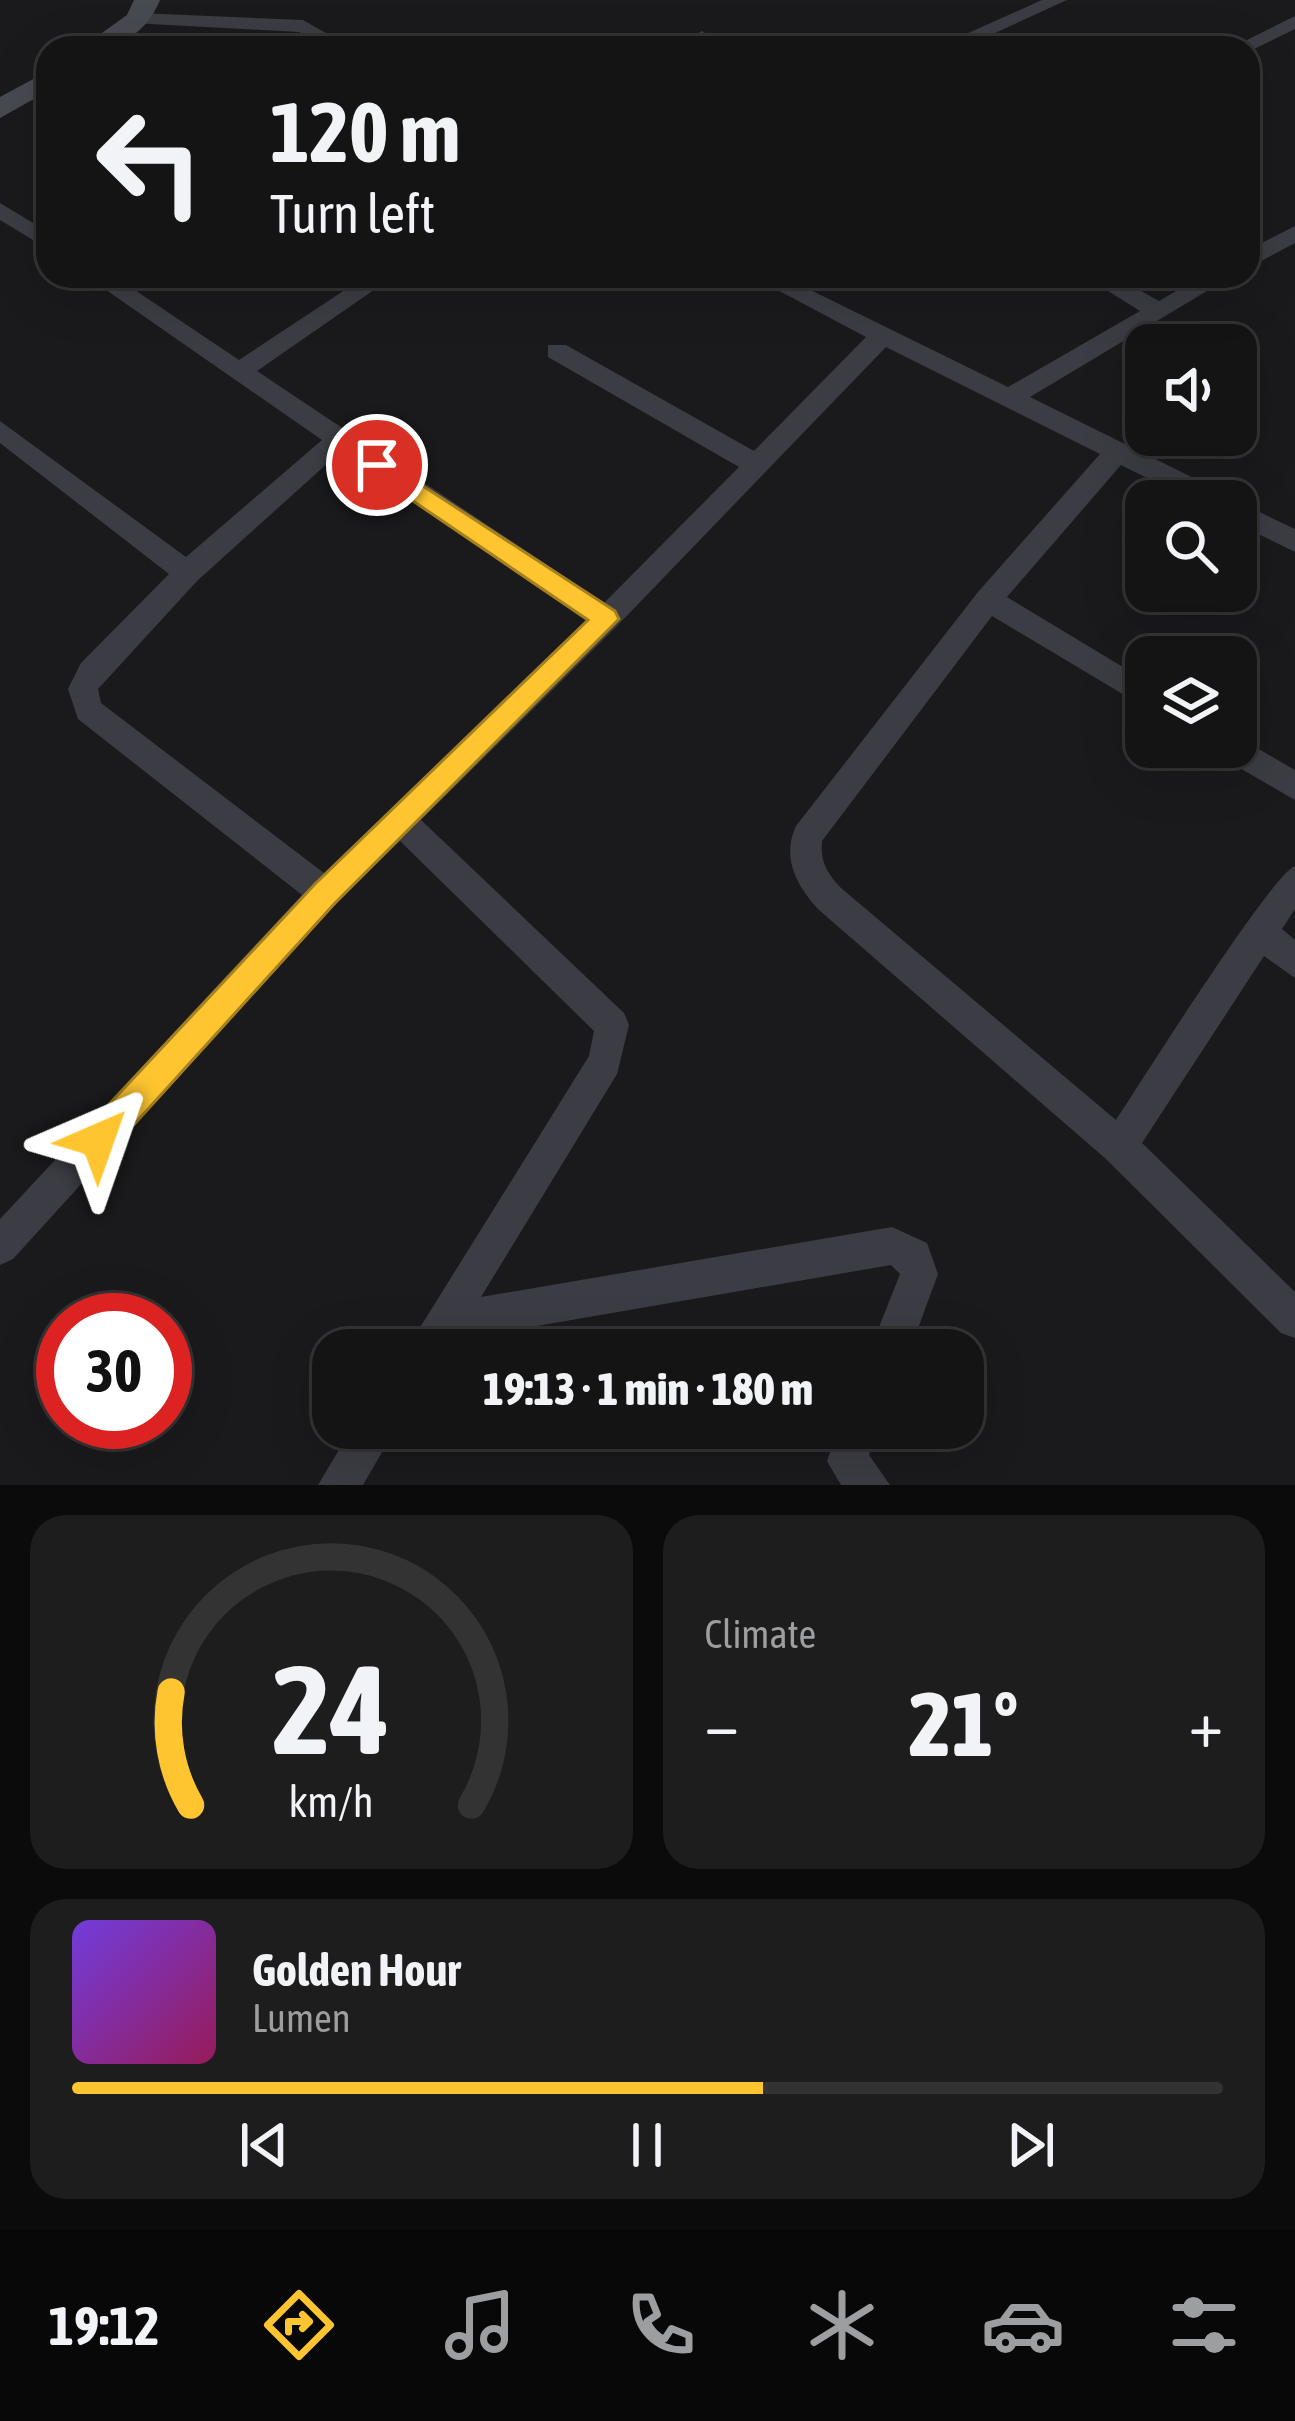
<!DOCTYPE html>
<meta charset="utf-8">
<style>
:root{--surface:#141415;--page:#1d1d1e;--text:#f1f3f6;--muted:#9d9ea0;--line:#333334;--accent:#fec530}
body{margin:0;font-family:"Asap Condensed",sans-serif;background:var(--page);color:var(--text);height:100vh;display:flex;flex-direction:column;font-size:45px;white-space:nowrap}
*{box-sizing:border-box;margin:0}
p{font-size:39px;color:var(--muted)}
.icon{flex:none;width:66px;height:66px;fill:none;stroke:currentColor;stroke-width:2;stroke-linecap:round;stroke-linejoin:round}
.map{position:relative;height:1485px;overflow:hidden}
.details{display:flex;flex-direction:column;gap:30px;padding:30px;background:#0b0b0c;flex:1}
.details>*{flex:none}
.hud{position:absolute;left:36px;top:36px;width:1224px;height:252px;border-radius:36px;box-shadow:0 12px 48px #0002,0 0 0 3px var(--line);background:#141415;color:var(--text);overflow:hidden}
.controls{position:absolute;left:1125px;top:324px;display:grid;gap:24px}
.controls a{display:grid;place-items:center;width:132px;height:132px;border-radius:24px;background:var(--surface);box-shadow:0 12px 48px #0002,0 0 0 3px var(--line);font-size:60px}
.speed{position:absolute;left:36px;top:1293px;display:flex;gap:24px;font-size:60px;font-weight:700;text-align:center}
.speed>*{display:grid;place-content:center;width:156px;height:156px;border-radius:50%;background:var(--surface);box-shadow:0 12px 48px #0002,0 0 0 3px var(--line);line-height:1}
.speed .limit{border:18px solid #d22;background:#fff;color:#111}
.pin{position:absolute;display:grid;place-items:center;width:102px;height:102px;color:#fff;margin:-51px;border:6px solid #fff;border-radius:50%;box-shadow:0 3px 12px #0007}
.me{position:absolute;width:132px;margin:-66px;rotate:43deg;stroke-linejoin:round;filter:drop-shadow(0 0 9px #0008)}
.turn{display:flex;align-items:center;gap:42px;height:252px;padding:0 36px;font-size:54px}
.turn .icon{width:156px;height:156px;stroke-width:2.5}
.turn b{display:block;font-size:84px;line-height:102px}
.big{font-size:90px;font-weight:800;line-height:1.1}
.details .widget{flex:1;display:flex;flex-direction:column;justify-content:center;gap:18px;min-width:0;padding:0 42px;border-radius:36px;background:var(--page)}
.details .dial{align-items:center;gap:0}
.dial svg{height:312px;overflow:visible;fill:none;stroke:var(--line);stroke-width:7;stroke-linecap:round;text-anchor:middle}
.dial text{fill:var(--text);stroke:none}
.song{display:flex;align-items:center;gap:36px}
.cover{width:144px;height:144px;border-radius:18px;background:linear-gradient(135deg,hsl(260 70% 55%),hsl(330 70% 35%))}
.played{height:12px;border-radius:6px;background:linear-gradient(90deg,var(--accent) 60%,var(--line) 60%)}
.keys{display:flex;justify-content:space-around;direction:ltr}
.heat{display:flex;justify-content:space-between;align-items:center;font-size:66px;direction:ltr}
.details .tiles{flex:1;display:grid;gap:30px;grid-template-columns:1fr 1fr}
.widget:last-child{grid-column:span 2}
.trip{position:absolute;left:312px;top:1329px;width:672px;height:120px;border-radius:36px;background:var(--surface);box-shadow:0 12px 48px #0002,0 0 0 3px var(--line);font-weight:800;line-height:120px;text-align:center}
.menu{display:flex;height:192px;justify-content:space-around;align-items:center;background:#080808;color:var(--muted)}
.menu .icon{width:84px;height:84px}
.menu .current{color:var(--accent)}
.menu b{font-size:54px;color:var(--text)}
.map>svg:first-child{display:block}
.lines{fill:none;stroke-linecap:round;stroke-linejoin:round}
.minor{fill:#3c3d44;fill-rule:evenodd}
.secondary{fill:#484a52;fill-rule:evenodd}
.route{fill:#fec530;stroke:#a5801f;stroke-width:3}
</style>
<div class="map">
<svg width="1295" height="1485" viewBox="0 0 1295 1485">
<rect width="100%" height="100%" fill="#1a1a1c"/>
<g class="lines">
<path class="minor" d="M1042,0H1067L962,48H935Z
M139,13L303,20L352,48H328L299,32L132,23L129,19Z
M1295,16V29L1248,52V48H1231Z
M702,31L726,48H704L692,37Z
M0,203L48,232V249L0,220Z
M1295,226V243L1248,268V250Z
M86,276H114L239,360L366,276H394L257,371L604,603L739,467L548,357V345H566L754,451L866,337L751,276H782L1008,387L1140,311L1084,276H1114L1159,301L1202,276H1232L1030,397L1226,494L1230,501H1193L1121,465L1007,597L1146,681V708L992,616L822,841C820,862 827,873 841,888L1116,1120C1141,1082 1271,875 1295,866V909L1282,929L1295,940V978L1264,956L1142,1143L1295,1292V1338L1281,1333L1106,1159L819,910C797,886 781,858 796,826L978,592L1100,454L886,347L616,627L421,820L624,1013L629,1025L617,1074L481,1297L892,1227L927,1243L938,1274L910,1350H870L900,1274L891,1265L455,1340L448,1350H406L589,1056L594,1031L400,841L336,904L13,1259L0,1265V1219L302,895L78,719L68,689L81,663L169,574L0,443V421L186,557L322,440ZM340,452L586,620L324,873L101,703L98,689L197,581Z
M1235,501H1236L1295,529V552L1236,523Z
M1236,736L1295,770V800L1219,756L1215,747H1236Z
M352,1428H396L363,1485H318Z
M839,1428H879L869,1455L890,1485H841L827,1461Z"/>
<path class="secondary" d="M134,0H160C145,36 119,48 81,48L127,15Z
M48,71V91L0,118V97Z"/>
</g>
<path class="route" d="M377,456L615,611L619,619L335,903L109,1152L98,1157L86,1152L81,1140L86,1129L315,884L588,620L369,471L366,465Z"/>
</svg>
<div class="controls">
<a><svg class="icon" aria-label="sound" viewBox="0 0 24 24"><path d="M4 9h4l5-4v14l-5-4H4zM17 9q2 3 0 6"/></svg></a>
<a><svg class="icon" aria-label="search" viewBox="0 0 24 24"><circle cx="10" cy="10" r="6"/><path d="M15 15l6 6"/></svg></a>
<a><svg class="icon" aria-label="layers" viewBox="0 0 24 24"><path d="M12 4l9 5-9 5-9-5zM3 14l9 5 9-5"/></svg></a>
</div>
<div class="speed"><div class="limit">30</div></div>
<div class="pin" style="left:377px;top:465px;background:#d93025"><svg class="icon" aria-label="arrive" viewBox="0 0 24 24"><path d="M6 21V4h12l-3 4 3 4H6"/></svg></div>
<svg class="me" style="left:98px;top:1140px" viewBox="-20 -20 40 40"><path d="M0-17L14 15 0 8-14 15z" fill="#fec530" stroke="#fff" stroke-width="4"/></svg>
<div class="trip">19:13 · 1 min · 180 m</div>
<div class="hud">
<div class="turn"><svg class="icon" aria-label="left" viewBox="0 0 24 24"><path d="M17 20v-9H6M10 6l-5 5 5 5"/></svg><div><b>120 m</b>Turn left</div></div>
</div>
</div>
<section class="details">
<div class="tiles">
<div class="widget dial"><svg viewBox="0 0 100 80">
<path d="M14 69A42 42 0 1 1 86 69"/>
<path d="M14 69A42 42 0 0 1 9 40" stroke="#fec530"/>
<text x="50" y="56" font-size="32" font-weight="700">24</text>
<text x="50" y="72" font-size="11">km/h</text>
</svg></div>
<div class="widget"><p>Climate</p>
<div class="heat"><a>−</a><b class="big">21°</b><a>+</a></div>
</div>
<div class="widget">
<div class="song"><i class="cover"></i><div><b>Golden Hour</b><p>Lumen</p></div></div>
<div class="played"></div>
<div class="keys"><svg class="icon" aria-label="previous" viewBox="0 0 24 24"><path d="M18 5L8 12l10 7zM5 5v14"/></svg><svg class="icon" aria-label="pause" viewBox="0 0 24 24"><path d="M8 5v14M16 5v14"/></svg><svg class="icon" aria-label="next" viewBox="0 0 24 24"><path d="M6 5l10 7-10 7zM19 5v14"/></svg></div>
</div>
</div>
</section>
<nav class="menu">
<b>19:12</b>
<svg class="icon current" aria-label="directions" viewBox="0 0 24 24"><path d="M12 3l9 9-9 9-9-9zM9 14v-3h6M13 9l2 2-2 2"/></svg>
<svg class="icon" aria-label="music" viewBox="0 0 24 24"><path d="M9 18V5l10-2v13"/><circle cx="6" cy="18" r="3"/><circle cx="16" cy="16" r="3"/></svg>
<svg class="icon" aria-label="phone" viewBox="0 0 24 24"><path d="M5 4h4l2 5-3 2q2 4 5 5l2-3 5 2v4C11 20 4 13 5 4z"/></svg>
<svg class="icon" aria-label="climate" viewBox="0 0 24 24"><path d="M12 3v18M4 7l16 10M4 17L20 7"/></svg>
<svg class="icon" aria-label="car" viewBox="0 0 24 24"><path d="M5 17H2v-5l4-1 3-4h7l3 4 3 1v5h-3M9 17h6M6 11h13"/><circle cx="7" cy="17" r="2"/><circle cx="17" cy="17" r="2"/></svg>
<svg class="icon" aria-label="filters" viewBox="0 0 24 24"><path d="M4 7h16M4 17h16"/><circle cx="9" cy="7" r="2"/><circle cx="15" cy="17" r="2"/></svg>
</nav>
